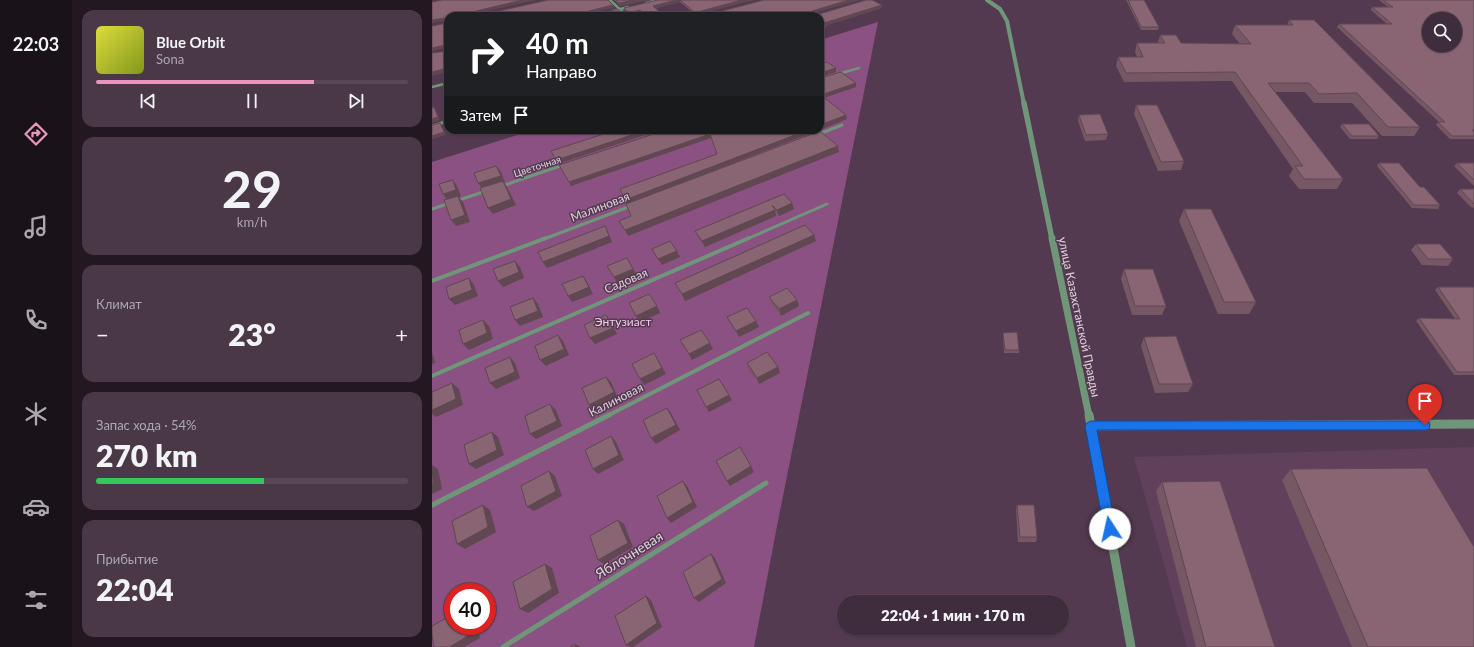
<!DOCTYPE html>
<html lang="ru">
<meta charset="utf-8">
<style>
:root{--surface:#3f2c3c;--page:#4a3847;--text:#f1f3f6;--muted:#ada7af;--line:#584856;--accent:#e797bd}
body{margin:0;font-family:Lato,sans-serif;background:var(--page);color:var(--text);height:100vh;display:flex;flex-direction:column;font-size:15px;white-space:nowrap}
*{box-sizing:border-box;margin:0}
p{font-size:13px;color:var(--muted)}
.icon{flex:none;width:22px;height:22px;fill:none;stroke:currentColor;stroke-width:2;stroke-linecap:round;stroke-linejoin:round}
.map{position:relative;flex:1;overflow:hidden}
.drawer{display:flex;flex-direction:column;gap:10px;padding:10px;background:#231821;width:360px}
.drawer>*{flex:none}
.banner{position:absolute;left:12px;top:12px;width:380px;height:122px;border-radius:12px;box-shadow:0 1px 3px #0004,0 0 0 1px var(--line);background:#202124;color:#fff;overflow:hidden}
.tools{position:absolute;left:990px;top:12px;display:grid;gap:8px}
.tools a{display:grid;place-items:center;width:40px;height:40px;border-radius:50%;background:var(--surface);box-shadow:0 1px 3px #0004,0 0 0 1px var(--line);font-size:20px}
.speed{position:absolute;left:12px;top:583px;display:flex;gap:8px;font-size:20px;font-weight:700;text-align:center}
.speed>*{display:grid;place-content:center;width:52px;height:52px;border-radius:50%;background:var(--surface);box-shadow:0 1px 3px #0004,0 0 0 1px var(--line);line-height:1}
.speed .limit{border:6px solid #d22;background:#fff;color:#111}
.pin{position:absolute;display:grid;place-items:center;width:34px;height:34px;color:#fff;margin:-41px -17px;border-radius:50% 50% 50% 0;rotate:-45deg;box-shadow:0 0 4px #0007}
.pin .icon{rotate:45deg}
.me{position:absolute;width:44px;margin:-22px;rotate:350deg;stroke-linejoin:round;filter:drop-shadow(0 0 3px #0008)}
.turn{display:flex;align-items:center;gap:14px;height:84px;padding:0 16px;font-size:18px}
.turn .icon{width:52px;height:52px;stroke-width:2.5}
.turn b{display:block;font-size:28px;line-height:34px}
.then{display:flex;align-items:center;height:38px;padding:0 16px;background:#0003;gap:8px;font-size:15px}
.big{font-size:30px;font-weight:800;line-height:1.1}
.drawer .tile{flex:1;display:flex;flex-direction:column;justify-content:center;gap:6px;min-width:0;padding:0 14px;border-radius:12px;background:var(--page)}
.drawer .dial{align-items:center;gap:0}
.dial b{font-size:52px;line-height:1}
.song{display:flex;align-items:center;gap:12px}
.cover{width:48px;height:48px;border-radius:6px;background:linear-gradient(135deg,hsl(60 70% 55%),hsl(70 70% 35%))}
.played{height:4px;border-radius:2px;background:linear-gradient(90deg,var(--accent) 70%,var(--line) 70%)}
.keys{display:flex;justify-content:space-around;direction:ltr}
.heat{display:flex;justify-content:space-between;align-items:center;font-size:22px;direction:ltr}
.charge{height:6px;border-radius:3px;background:linear-gradient(90deg,#34c759 54%,var(--line) 0)}
.trip{position:absolute;left:405px;top:595px;width:232px;height:40px;border-radius:20px;background:var(--surface);box-shadow:0 1px 3px #0004,0 0 0 1px var(--line);font-weight:800;line-height:40px;text-align:center}
main{display:flex;flex:1;min-height:0}
.menu{display:flex;flex-direction:column;width:72px;justify-content:space-around;align-items:center;background:#191218;color:var(--muted)}
.menu .icon{width:28px;height:28px}
.menu .current{color:var(--accent)}
.menu b{font-size:18px;color:var(--text)}
.map>svg:first-child{display:block}
.built{fill:#60405b}
.green{fill:#8a5182;fill-rule:evenodd}
.lines{fill:none;stroke-linecap:round;stroke-linejoin:round}
.minor-far3{stroke:#70967a;stroke-width:2.5}
.minor-far2{stroke:#70967a;stroke-width:3}
.minor-far1{stroke:#70967a;stroke-width:4}
.minor{stroke:#70967a;stroke-width:5}
.tertiary-far3{stroke:#70967a;stroke-width:4}
.tertiary-far2{stroke:#70967a;stroke-width:5.5}
.tertiary-far1{stroke:#70967a;stroke-width:7}
.tertiary{stroke:#70967a;stroke-width:9}
.wall{fill:#765764}
.shaded-wall{fill:#604751}
.building{fill:#896574;stroke:#604751;fill-rule:evenodd}
.route{fill:#1a73e8;stroke:#114b97}
.labels{text-anchor:middle;stroke-width:3;stroke-linejoin:round;paint-order:stroke}
.far-street-label{font-size:10px;fill:#e0cfdc;stroke:#543a50}
.street-label{font-size:12px;fill:#e0cfdc;stroke:#543a50}
.park-label{font-size:12px;fill:#f3c9ec;stroke:#543a50}
.near-street-label{font-size:14px;fill:#e0cfdc;stroke:#543a50}
</style>
<main>
<nav class="menu">
<b>22:03</b>
<svg class="icon current" aria-label="directions" viewBox="0 0 24 24"><path d="M12 3l9 9-9 9-9-9zM9 14v-3h6M13 9l2 2-2 2"/></svg>
<svg class="icon" aria-label="music" viewBox="0 0 24 24"><path d="M9 18V5l10-2v13"/><circle cx="6" cy="18" r="3"/><circle cx="16" cy="16" r="3"/></svg>
<svg class="icon" aria-label="phone" viewBox="0 0 24 24"><path d="M5 4h4l2 5-3 2q2 4 5 5l2-3 5 2v4C11 20 4 13 5 4z"/></svg>
<svg class="icon" aria-label="climate" viewBox="0 0 24 24"><path d="M12 3v18M4 7l16 10M4 17L20 7"/></svg>
<svg class="icon" aria-label="car" viewBox="0 0 24 24"><path d="M5 17H2v-5l4-1 3-4h7l3 4 3 1v5h-3M9 17h6M6 11h13"/><circle cx="7" cy="17" r="2"/><circle cx="17" cy="17" r="2"/></svg>
<svg class="icon" aria-label="filters" viewBox="0 0 24 24"><path d="M4 7h16M4 17h16"/><circle cx="9" cy="7" r="2"/><circle cx="15" cy="17" r="2"/></svg>
</nav>
<section class="drawer">
<div class="tile">
<div class="song"><i class="cover"></i><div><b>Blue Orbit</b><p>Sona</p></div></div>
<div class="played"></div>
<div class="keys"><svg class="icon" aria-label="previous" viewBox="0 0 24 24"><path d="M18 5L8 12l10 7zM5 5v14"/></svg><svg class="icon" aria-label="pause" viewBox="0 0 24 24"><path d="M8 5v14M16 5v14"/></svg><svg class="icon" aria-label="next" viewBox="0 0 24 24"><path d="M6 5l10 7-10 7zM19 5v14"/></svg></div>
</div>
<div class="tile dial"><b>29</b><p>km/h</p></div>
<div class="tile"><p>Климат</p>
<div class="heat"><a>−</a><b class="big">23°</b><a>+</a></div>
</div>
<div class="tile"><p>Запас хода · 54%</p><b class="big">270 km</b><div class="charge"></div></div>
<div class="tile"><p>Прибытие</p><b class="big">22:04</b></div>
</section>
<div class="map">
<svg width="1042" height="647" viewBox="0 0 1042 647">
<rect width="100%" height="100%" fill="#543a50"/>
<path class="built" d="M1042,447V647H755L702,457Z"/>
<path class="green" d="M446,22L345,526L322,647H0V162L101,130H388V40ZM21,592H55V626H21Z"/>
<g class="lines">
<path class="minor-far3" d="M178,0L195,16
M214,3L226,0
M181,11L196,7
M406,74L427,68
M0,87L16,83"/>
<path class="minor-far2" d="M0,126L16,121
M387,134L410,125
M70,186L131,165
M24,201L54,191
M0,209L18,203
M112,239L199,206
M315,239L395,204"/>
<path class="minor-far1" d="M0,281L114,238
M0,376L317,238
M175,416L376,313"/>
<path class="minor" d="M0,505L177,415
M71,647L334,483"/>
<path class="tertiary-far3" d="M555,0L568,9L575,21L592,104"/>
<path class="tertiary-far2" d="M592,103L620,239"/>
<path class="tertiary-far1" d="M620,238L657,416"/>
<path class="tertiary" d="M657,415L699,647
M659,426L1042,424"/>
</g>
<path class="wall" d="M182,0H216L189,6Z
M226,0H321L270,13L269,15L271,16L332,0H427L380,13L379,15L381,16L450,8L395,25V27L388,30V16H265L248,2L223,8L232,16H213L209,13L198,16L193,11L192,8Z
M694,0H712L727,27L726,30H709Z
M947,0H1042V139H1018L1004,125L1006,122H1007L905,27L907,24H955L939,10L940,7H956Z
M857,20L988,127L982,136H950L920,103H882L873,92H843L911,179L905,189H867L857,176L861,169L800,81L692,82L684,66L686,57H705L703,52L705,43H726L728,35L749,43L808,44L800,34L803,25H855Z
M704,105L752,161L749,170L726,171L702,114Z
M647,115L676,134L674,140L653,141L646,121Z
M910,124L947,136L945,139H918L908,127Z
M947,163L988,187L1008,205L1006,209L980,208L945,166Z
M1025,163H1042V186L1022,166Z
M1028,189H1042V208L1039,207L1025,193Z
M360,203L362,209L347,216L343,212L344,216L273,247L266,237L263,231L315,209Z
M752,209L824,302L817,314H786L747,221Z
M384,241L253,301L243,283Z
M984,244L1021,259L1016,266L990,265L979,250Z
M692,269L734,306L730,315H700L689,279Z
M1006,287H1042V375H1022L984,321L987,318L1023,319L1003,290Z
M337,297L365,300L367,306L349,316L339,303Z
M295,317L324,321L327,327L307,337L298,323Z
M571,333L587,350V353H572L571,336Z
M712,337L761,384L756,392L723,393L709,346Z
M315,363L346,367L348,373L327,384L317,369Z
M859,469L1042,647H920L850,480Z
M730,482L843,647H764L724,491Z
M585,505L605,537L604,542H586L584,510Z"/>
<path class="shaded-wall" d="M91,0H105L45,13L44,16L42,14L44,11Z
M203,0H216L189,6L187,3Z
M245,0H248V2L222,9L221,6Z
M310,0H321L270,13L268,16L267,14L269,11Z
M417,0H427L380,13L379,16L378,14L380,11Z
M181,5L182,8L158,13L157,16L156,15L157,11Z
M450,5V8L395,25V27L388,30V27L392,23Z
M208,10L209,13L198,16L197,13Z
M14,18L16,20L0,23V20Z
M14,45L16,48L0,51V48Z
M16,68V72L0,76V72Z
M404,68V72L388,77V73Z
M424,83V87L389,99V95Z
M2,107L4,110L8,120L0,123Z
M414,115L415,119L388,130V125Z
M8,123L10,126L14,135L0,139V136Z
M215,130H228L126,164L124,160Z
M376,130H387L195,204L193,200Z
M278,134L279,138L139,186L137,182Z
M406,146L407,152L196,236L193,230Z
M64,166L69,172L73,182H72L75,187L84,205L61,214L56,208L51,189L46,183Z
M21,180L25,186L29,196L27,197L31,202L38,222L24,226L19,220L16,201L11,194Z
M360,203L362,209L347,216L345,210Z
M343,210L344,216L273,247L270,241Z
M173,226L176,232L180,242L115,268L111,262Z
M382,235L384,241L253,301L250,294Z
M245,251L248,257L230,265L226,259Z
M83,261L88,267L92,278L71,287L66,281Z
M201,269L205,275L185,283L182,277Z
M151,276L155,282L161,294L140,302L136,296Z
M37,278L42,285L46,296L23,305L17,299Z
M101,298L106,304L111,317L88,326L83,320Z
M365,300L367,306L349,316L347,309Z
M225,306L228,313L208,322L204,316Z
M174,315L178,321L185,334L163,344L158,338Z
M51,320L57,326L61,339L37,350L31,344Z
M324,321L327,327L307,337L304,331Z
M126,335L131,341L137,355L114,366L108,360Z
M278,343L281,349L260,360L257,354Z
M0,352L3,363L0,364Z
M222,353L234,374L212,385L208,379Z
M78,357L83,363L88,378L64,389L58,383Z
M346,367L348,373L327,384L325,378Z
M174,377L179,382L186,398L162,410L157,405Z
M20,383L27,389L31,405L4,417L0,414V410Z
M297,395L300,400L277,412L274,407Z
M118,404L124,410L130,426L104,439L98,434Z
M235,408L239,413L248,430L224,444L219,438Z
M60,432L66,437L72,455L44,469L37,464Z
M179,436L184,442L192,460L166,474L161,469Z
M0,465L6,469L10,489L0,494Z
M319,466L322,472L298,486L295,481Z
M117,471L123,476L130,496L102,511L95,507Z
M251,481L255,486L265,507L239,523L235,518Z
M51,505L58,510L64,532L33,549L25,544Z
M186,520L192,524L201,547L172,564L166,560Z
M279,554L283,558L294,583L267,602L262,598Z
M113,564L120,568L127,593L96,613L88,609Z
M214,596L219,600L230,627L201,647H198L194,645Z
M37,626H45L48,638L32,647H18Z
M143,644L149,647H144Z"/>
<path class="building" d="M10,0H91L44,11L42,14L45,16L116,0H176L181,5L157,11L156,15L158,16L186,9L191,14L184,16H16V19L14,18L0,20V2Z
M184,0H203L187,3Z
M226,0H245L221,6L232,16H215L208,10L197,13L192,8Z
M248,0H310L269,11L267,14L271,16L332,0H417L380,11L378,14L381,16L434,0H440L450,5L392,23L395,24L388,27V16H267Z
M696,0H712L727,27H709Z
M951,0H1042V130H1040L1042,131V136H1020L1006,122H1013L907,24H960L940,7H961ZM997,19H1023V45H997Z
M857,20H882L988,127H956L925,93L887,94L877,83H836L911,179H872L863,166H871L803,72L694,73L686,57H711L705,43H733L728,35H744L749,43L819,44L803,25H861Z
M16,21V47L14,45L0,48V26L15,23Z
M16,49V68L0,72V53L15,51Z
M395,62L404,68L388,73V65Z
M409,72L424,83L389,95L414,115L388,125V78Z
M704,105H725L752,161L729,162Z
M2,107L6,117L0,119V108Z
M668,114L676,134L654,135L647,115Z
M8,123L12,132L0,136V125Z
M910,124H937L947,136H920Z
M184,130H215L124,160L119,151Z
M234,130H376L193,200L188,189L285,154L278,134L137,182L127,165Z
M388,131L406,146L193,230L187,221L199,216L194,204Z
M947,163H967L988,187H992L1008,205H982Z
M1025,163H1042V180Z
M64,166L69,176L46,183L42,173Z
M21,180L24,190L11,194L7,184Z
M71,181L79,199L56,208L48,188Z
M1028,189H1042V204Z
M352,194L360,203L345,210L340,205L343,210L270,241L263,231Z
M26,196L33,215L19,220L12,200Z
M752,209H779L824,302H792Z
M373,225L382,235L250,294L243,283Z
M173,226L177,236L111,262L106,252Z
M238,241L245,251L226,259L220,249Z
M984,244H1008L1021,259H996Z
M195,258L201,269L182,277L175,266Z
M83,261L87,272L66,281L61,269Z
M692,269H721L734,306H703Z
M151,276L157,287L136,296L130,284Z
M37,278L40,290L17,299L14,287Z
M1006,287H1042V372H1025L987,318L1028,319Z
M355,288L365,300L347,309L337,297Z
M217,294L225,306L204,316L197,303Z
M101,298L106,311L83,320L78,307Z
M315,308L324,321L304,331L295,317Z
M174,315L181,328L158,338L152,325Z
M51,320L55,333L31,344L27,330Z
M269,330L278,343L257,354L248,340Z
M585,332L587,350H573L571,333Z
M126,335L132,349L108,360L103,346Z
M744,336L761,384H727L712,337Z
M335,352L346,367L325,378L315,363Z
M222,353L230,368L208,379L200,364Z
M78,357L83,372L58,383L53,368Z
M174,377L182,392L157,405L150,388Z
M287,379L297,395L274,407L265,390Z
M20,383L24,399L0,410V392Z
M118,404L125,421L98,434L93,416Z
M235,408L244,425L219,438L211,420Z
M60,432L65,450L37,464L32,445Z
M179,436L187,455L161,469L153,450Z
M308,447L319,466L295,481L284,461Z
M995,468L1042,547V647H936L859,469Z
M117,471L124,491L95,507L89,486Z
M0,473L2,483L0,484Z
M251,481L261,502L235,518L225,496Z
M788,481L843,647H774L730,482Z
M51,505L56,527L25,544L20,521Z
M585,505H602L605,537H588Z
M186,520L196,543L166,560L158,536Z
M279,554L290,579L262,598L251,572Z
M113,564L120,589L88,609L81,582Z
M214,596L225,623L194,645L183,616Z
M21,614V626H37L39,634L18,647H2L0,634V626Z
M143,644L144,647H138Z"/>
<path class="route" d="M659,421H993L997,422L998,425L997,429L993,430H665L684,529L682,533L678,535L673,533L672,529L653,426L655,423Z"/>
<g class="labels">
<g class="far-street-label">
<text transform="translate(105 166) rotate(-18)" y="4">Цветочная</text>
</g>
<g class="street-label">
<text transform="translate(168 207) rotate(-21)" y="4">Малиновая</text>
<text transform="translate(194 281) rotate(-23)" y="4">Садовая</text>
<text transform="translate(647 317) rotate(78)" y="4">улица Казахстанской Правды</text>
<text transform="translate(184 400) rotate(-27)" y="4">Калиновая</text>
</g>
<g class="park-label">
<text x="191" y="326">Энтузиаст</text>
</g>
<g class="near-street-label">
<text transform="translate(197 555) rotate(-32)" y="5">Яблочневая</text>
</g>
</g>
</svg>
<div class="tools">
<a><svg class="icon" aria-label="search" viewBox="0 0 24 24"><circle cx="10" cy="10" r="6"/><path d="M15 15l6 6"/></svg></a>
</div>
<div class="speed"><div class="limit">40</div></div>
<div class="pin" style="left:993px;top:425px;background:#d93025"><svg class="icon" aria-label="arrive" viewBox="0 0 24 24"><path d="M6 21V4h12l-3 4 3 4H6"/></svg></div>
<svg class="me" style="left:678px;top:529px" viewBox="-20 -20 40 40"><circle r="19" fill="#fff"/><path d="M0-13L10 11 0 6-10 11z" fill="#1a73e8"/></svg>
<div class="trip">22:04 · 1 мин · 170 m</div>
<div class="banner">
<div class="turn"><svg class="icon" aria-label="right" viewBox="0 0 24 24"><path d="M7 20v-9h11M14 6l5 5-5 5"/></svg><div><b>40 m</b>Направо</div></div>
<div class="then">Затем<svg class="icon" aria-label="arrive" viewBox="0 0 24 24"><path d="M6 21V4h12l-3 4 3 4H6"/></svg></div>
</div>
</div>
</main>
